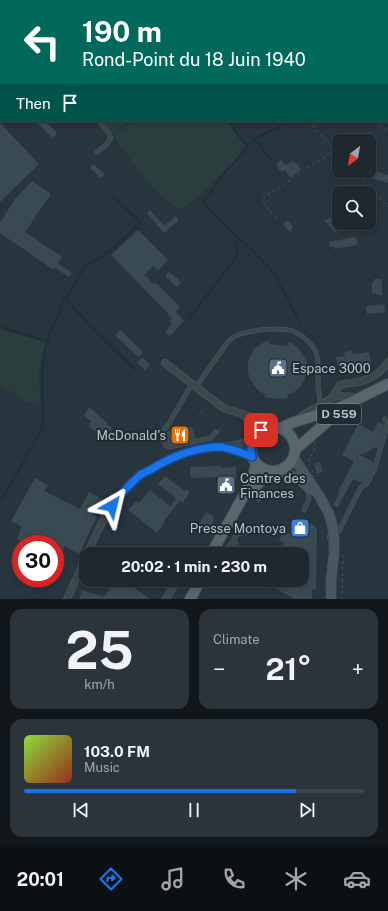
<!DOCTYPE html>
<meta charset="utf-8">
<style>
:root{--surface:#1e282e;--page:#2b343a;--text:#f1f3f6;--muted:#a1a6aa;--line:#3c444a;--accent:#1a73e8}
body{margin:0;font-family:"Public Sans",sans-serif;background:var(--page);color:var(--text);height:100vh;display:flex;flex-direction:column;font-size:15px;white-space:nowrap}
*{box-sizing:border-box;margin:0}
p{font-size:13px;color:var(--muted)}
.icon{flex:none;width:22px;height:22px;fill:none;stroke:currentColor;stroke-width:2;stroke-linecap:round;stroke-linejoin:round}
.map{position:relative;height:599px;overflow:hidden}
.drawer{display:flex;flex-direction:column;gap:10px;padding:10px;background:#101619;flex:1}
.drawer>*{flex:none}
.guide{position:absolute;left:0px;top:0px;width:388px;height:122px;box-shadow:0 2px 6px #0003,0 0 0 1px var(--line);background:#00695c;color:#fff;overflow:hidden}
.needle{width:26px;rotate:211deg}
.controls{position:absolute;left:332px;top:134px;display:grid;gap:8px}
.controls a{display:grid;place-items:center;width:44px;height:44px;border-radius:8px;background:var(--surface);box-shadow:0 2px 6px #0003,0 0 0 1px var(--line);font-size:20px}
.speed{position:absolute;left:12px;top:535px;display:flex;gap:8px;font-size:20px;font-weight:700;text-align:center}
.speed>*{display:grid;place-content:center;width:52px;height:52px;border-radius:50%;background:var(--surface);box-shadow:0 2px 6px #0003,0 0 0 1px var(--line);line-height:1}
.speed .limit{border:6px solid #d22;background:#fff;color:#111}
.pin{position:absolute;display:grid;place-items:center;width:34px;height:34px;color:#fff;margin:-17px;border-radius:8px;box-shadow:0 2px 6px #0006}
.me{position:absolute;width:44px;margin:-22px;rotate:37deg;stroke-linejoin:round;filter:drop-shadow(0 0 3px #0008)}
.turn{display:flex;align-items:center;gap:14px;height:84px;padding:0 16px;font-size:18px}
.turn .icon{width:52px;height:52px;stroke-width:2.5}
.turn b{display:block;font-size:28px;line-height:34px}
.then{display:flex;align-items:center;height:38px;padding:0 16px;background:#0003;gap:8px;font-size:15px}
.big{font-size:30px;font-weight:700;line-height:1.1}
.drawer .widget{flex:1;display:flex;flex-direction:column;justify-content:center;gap:6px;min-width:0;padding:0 14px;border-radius:12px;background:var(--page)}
.drawer .dial{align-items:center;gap:0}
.dial b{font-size:52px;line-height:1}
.song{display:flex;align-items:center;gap:12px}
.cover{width:48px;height:48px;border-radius:6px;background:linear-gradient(135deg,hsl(90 70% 55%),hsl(10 70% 35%))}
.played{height:4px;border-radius:2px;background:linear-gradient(90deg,var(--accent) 80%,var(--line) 80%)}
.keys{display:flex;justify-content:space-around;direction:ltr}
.heat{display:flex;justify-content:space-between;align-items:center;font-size:22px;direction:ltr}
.drawer .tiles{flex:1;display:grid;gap:10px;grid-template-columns:1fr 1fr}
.widget:last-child{grid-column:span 2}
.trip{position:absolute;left:79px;top:547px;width:230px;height:40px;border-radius:12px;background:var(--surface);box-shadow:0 2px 6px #0003,0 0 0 1px var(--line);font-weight:700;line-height:40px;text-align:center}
.tab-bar{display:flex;height:64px;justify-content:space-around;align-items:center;background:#0c1012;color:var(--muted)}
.tab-bar .icon{width:28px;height:28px}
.tab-bar .current{color:var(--accent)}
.tab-bar b{font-size:18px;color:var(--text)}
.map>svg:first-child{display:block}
.green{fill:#2a3f3d}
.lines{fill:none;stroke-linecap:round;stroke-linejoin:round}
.stream{stroke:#1c2e3b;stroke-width:1.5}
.building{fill:#3a4a53}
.lane-casing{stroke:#455057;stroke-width:5}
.street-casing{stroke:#455057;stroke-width:8}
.secondary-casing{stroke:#455057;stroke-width:11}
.primary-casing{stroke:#455057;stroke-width:12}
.path{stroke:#435754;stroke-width:1;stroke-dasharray:3 3;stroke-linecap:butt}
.lane{stroke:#3c474e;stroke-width:3}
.street{stroke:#3c474e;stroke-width:6}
.secondary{stroke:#4a5760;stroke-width:9}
.primary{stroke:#5a666e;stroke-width:10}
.route-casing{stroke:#114b97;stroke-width:10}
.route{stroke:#1a73e8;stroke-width:7}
.labels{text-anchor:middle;stroke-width:4;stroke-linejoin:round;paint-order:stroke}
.shield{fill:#202c33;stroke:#8a949b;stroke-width:1}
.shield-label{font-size:12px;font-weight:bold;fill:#b8c1c8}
.poi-label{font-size:13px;fill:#b8c1c8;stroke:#202c33;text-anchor:start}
</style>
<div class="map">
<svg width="388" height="599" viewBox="0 0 388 599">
<rect width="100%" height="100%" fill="#28353e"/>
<path class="green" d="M101,121H128L112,134Z
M134,121H226L246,146L236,158L226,168L216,180L192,202L179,210L155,190L113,136Z
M0,329L45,342L39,369L40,404L27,402L0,384Z"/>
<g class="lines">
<path class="stream" d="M81,0L82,1
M244,0L245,1
M228,121L242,140L248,146L237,160L226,171L203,203L228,229L251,249L273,272L288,299L300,324
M379,121L388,127
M255,140L272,160
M248,146L256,138L289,122L290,121
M66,299C88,325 112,348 137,371
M188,320L238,254L234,235
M0,327L47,341
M0,500L8,489L41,430L43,423L42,370L46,346L51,329L58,316L65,297L66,299L77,281L85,267L111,250L128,235L140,222L111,195"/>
</g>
<path class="building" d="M35,121H45L57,133L53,138Z
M0,123L39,164L0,202Z
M281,160L286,165L293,161L295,163L296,162L301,170L290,178L285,170L281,172L276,165Z
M93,164L105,174L101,178L90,168Z
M374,171L388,175V183L372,178Z
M32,181L51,194L25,232L62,257L58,264L72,273L69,277L55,268L54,270L0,233V222L16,198Z
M150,210L164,226L176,216L179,220L164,233L147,213Z
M330,217L340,228L335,233L325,221Z
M288,220L293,227L291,228L292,234L283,224Z
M138,230L168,260L158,271L153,266L144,275L154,284L156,283L180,307L176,312L182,318L181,319L184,321L170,336L165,332L172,324L170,321L172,318L168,314V313L111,255Z
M356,237L358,245L334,249V246L330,247L329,242Z
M169,271L181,282L177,287L165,276Z
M374,279H382V295H376V293H372V282H374Z
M384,304L385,312L367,314L366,306Z
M120,330L143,352L138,357L115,335Z
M268,340L270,344L287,346L289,342L297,347L301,352L305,358L308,366L307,373L304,381L300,387L294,392L287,395L288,398L278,399L264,397L265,394L259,391L254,385L249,377L248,370V362L251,355L255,348L258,346Z
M352,351L353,354L369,352L372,369L355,372V374L350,375L349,373L339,375L336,357L345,356L344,352Z
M142,357L150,365L145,370L137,363Z
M89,407L94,411L107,423L106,424L112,428L109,432L106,429L101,436L89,427L90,425L89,424L91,421L84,416Z
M378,422L384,425V426L378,448H376L373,447L370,451L359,455L374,462L372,467L364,483H362L353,479L338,507L333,505L339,493L338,492L354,461L342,455L358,424L373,432Z
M192,427L195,438L169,444L168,443L165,433L166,432Z
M320,462L323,472L317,474L314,464Z
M221,466V468L236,467V479H233L234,491L218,492V477L191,478L190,467Z
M165,476L185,491L187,489L190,492L182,503L180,501L163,522L164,524L157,533L128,510L136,501L139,503L150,490L170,506L176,498L158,484Z
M35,478L48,486L44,491L80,509L89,492L102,499L93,515L97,517L79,554L64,546L63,553L56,551L58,543L45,537L44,544H31L17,540L21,526L11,521Z
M206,512L214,517L213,519L214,520L210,527L209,526L206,531L198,526Z
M301,518L314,525L313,526L317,528L316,588V589H312V599H294L270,585L268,589L259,584L261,580H302V554H279L283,547H282L284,543L279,540L284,532L289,534L294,527L296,528Z
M116,580H123L150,599H79L82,590L104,597Z
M172,580H183L171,599H161Z"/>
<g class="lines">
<defs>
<path id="lane" d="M346,1H347
M387,11H388
M0,111L1,112
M97,152L106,145L111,138L108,132L99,121
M192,384L168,425L162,432L165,445L169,447L211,438L216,432
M196,387C203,377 210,367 217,357C222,351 226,343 232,338C244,330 282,326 295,332C304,336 310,342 315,350C320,361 318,373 318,383C318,390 320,398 321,405
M258,499L257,495L258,491
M304,510L309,499L308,490
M329,537H334L339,531L361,487L366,485L375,468L387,426L385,419
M234,539L237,549L235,554
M230,545L234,554
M225,554L237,534L254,531"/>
<path id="street" d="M165,363L222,407L229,410L250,416L273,427
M331,399L340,385C346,383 353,383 359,382C371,379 382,372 388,362
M243,415C250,421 254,425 256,435
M300,417L334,397L338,396L357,397
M225,448L240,452L252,457
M87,554C98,531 108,507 126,488C146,467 174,455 201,449C207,448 213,448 220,447C231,446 242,444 252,440
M67,599L86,557"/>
<path id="secondary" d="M294,458L320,497L329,514L332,524L334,537V554L331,581V599
M280,471L301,480L311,490"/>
<path id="primary" d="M251 449a22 22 0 1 1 44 0a22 22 0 1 1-44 0Z
M281,428L294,422L339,408L388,384
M296,449L328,421L348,409
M251,494L262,478L273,472
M211,554L249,486L253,478L256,463
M190,599L201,580"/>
</defs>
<use href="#lane" class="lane-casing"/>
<use href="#street" class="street-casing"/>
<use href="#secondary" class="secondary-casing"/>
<use href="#primary" class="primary-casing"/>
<path class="path" d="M202,0L203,1
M308,121L339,155
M375,121L388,131
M354,171L388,207
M276,218C273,214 261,203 263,198C264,197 265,196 266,196L335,150
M197,417L203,409
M219,430H220L224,425
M315,442L314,450L308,463L315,476
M342,555L343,558L342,599"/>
<use href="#lane" class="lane"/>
<use href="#street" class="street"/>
<use href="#secondary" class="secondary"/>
<use href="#primary" class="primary"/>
</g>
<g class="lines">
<defs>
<path id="route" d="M112,506C120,495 129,485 139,476C142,473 146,472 150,470C171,457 195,447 220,447C229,448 244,453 252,457C249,446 252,438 261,430"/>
</defs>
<use href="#route" class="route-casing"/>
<use href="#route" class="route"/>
</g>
<defs>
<symbol id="civic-square" viewBox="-11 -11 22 22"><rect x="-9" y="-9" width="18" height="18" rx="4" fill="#5c6f8a" stroke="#202c33"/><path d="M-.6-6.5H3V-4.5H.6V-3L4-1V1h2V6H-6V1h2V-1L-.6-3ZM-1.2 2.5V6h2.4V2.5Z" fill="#fff"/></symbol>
<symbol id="restaurant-square" viewBox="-11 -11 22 22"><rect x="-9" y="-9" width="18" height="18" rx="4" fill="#e8710a" stroke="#202c33"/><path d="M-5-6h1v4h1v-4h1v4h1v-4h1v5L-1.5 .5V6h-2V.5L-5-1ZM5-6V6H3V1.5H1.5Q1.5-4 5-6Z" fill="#fff"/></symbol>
<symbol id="shop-square" viewBox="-11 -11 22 22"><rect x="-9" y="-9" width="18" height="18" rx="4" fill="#3f7fe0" stroke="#202c33"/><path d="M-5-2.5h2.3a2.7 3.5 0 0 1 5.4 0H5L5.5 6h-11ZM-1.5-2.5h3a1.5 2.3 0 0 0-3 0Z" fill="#fff"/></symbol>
</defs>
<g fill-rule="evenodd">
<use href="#civic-square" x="267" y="357" width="22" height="22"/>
<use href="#restaurant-square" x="169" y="424" width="22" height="22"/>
<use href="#civic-square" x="215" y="474" width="22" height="22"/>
<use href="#shop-square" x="289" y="517" width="22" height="22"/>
</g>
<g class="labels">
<rect class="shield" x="317" y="404" width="44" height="20" rx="3"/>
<g class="shield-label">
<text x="339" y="418">D 559</text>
</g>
<g class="poi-label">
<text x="292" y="373">Espace 3000</text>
<text x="166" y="440" text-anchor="end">McDonald's</text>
<text x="240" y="483">Centre des<tspan x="240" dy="15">Finances</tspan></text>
<text x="286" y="533" text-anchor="end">Presse Montoya</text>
</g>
</g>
</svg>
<div class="controls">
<a><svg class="needle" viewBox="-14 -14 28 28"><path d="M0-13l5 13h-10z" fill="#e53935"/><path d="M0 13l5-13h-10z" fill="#a1a6aa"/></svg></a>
<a><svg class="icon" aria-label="search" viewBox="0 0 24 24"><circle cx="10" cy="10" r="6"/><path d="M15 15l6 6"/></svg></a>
</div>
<div class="speed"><div class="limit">30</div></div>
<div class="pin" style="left:261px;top:430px;background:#d93025"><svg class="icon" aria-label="arrive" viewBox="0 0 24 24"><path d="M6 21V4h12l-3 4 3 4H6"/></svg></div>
<svg class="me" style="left:112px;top:506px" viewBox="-20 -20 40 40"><path d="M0-17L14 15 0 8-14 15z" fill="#1a73e8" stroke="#fff" stroke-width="4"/></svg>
<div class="trip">20:02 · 1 min · 230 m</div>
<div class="guide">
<div class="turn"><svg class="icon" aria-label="left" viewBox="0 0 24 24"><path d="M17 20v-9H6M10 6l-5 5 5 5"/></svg><div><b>190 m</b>Rond-Point du 18 Juin 1940</div></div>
<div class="then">Then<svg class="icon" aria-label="arrive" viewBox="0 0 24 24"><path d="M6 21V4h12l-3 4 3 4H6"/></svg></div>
</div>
</div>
<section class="drawer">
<div class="tiles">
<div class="widget dial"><b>25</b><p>km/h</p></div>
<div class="widget"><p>Climate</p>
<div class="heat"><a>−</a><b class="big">21°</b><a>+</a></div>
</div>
<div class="widget">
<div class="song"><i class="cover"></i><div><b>103.0 FM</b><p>Music</p></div></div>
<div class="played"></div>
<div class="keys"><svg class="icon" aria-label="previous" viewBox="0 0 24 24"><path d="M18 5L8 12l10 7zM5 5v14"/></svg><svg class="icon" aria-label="pause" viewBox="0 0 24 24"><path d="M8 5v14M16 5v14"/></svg><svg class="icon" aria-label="next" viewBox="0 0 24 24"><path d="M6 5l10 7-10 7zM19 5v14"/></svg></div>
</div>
</div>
</section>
<nav class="tab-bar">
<b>20:01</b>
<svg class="icon current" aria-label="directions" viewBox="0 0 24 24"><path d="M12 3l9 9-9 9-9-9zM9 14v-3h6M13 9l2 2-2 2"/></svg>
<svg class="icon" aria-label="music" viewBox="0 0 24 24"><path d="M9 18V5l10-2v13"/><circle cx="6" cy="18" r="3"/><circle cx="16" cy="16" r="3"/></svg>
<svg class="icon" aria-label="phone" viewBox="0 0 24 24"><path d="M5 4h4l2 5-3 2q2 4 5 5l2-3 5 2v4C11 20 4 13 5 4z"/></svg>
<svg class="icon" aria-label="climate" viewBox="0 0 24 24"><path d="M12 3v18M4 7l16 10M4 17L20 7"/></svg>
<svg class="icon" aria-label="car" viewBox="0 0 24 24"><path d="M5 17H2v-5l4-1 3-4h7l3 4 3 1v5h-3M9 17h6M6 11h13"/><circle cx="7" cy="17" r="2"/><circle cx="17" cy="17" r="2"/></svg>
</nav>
